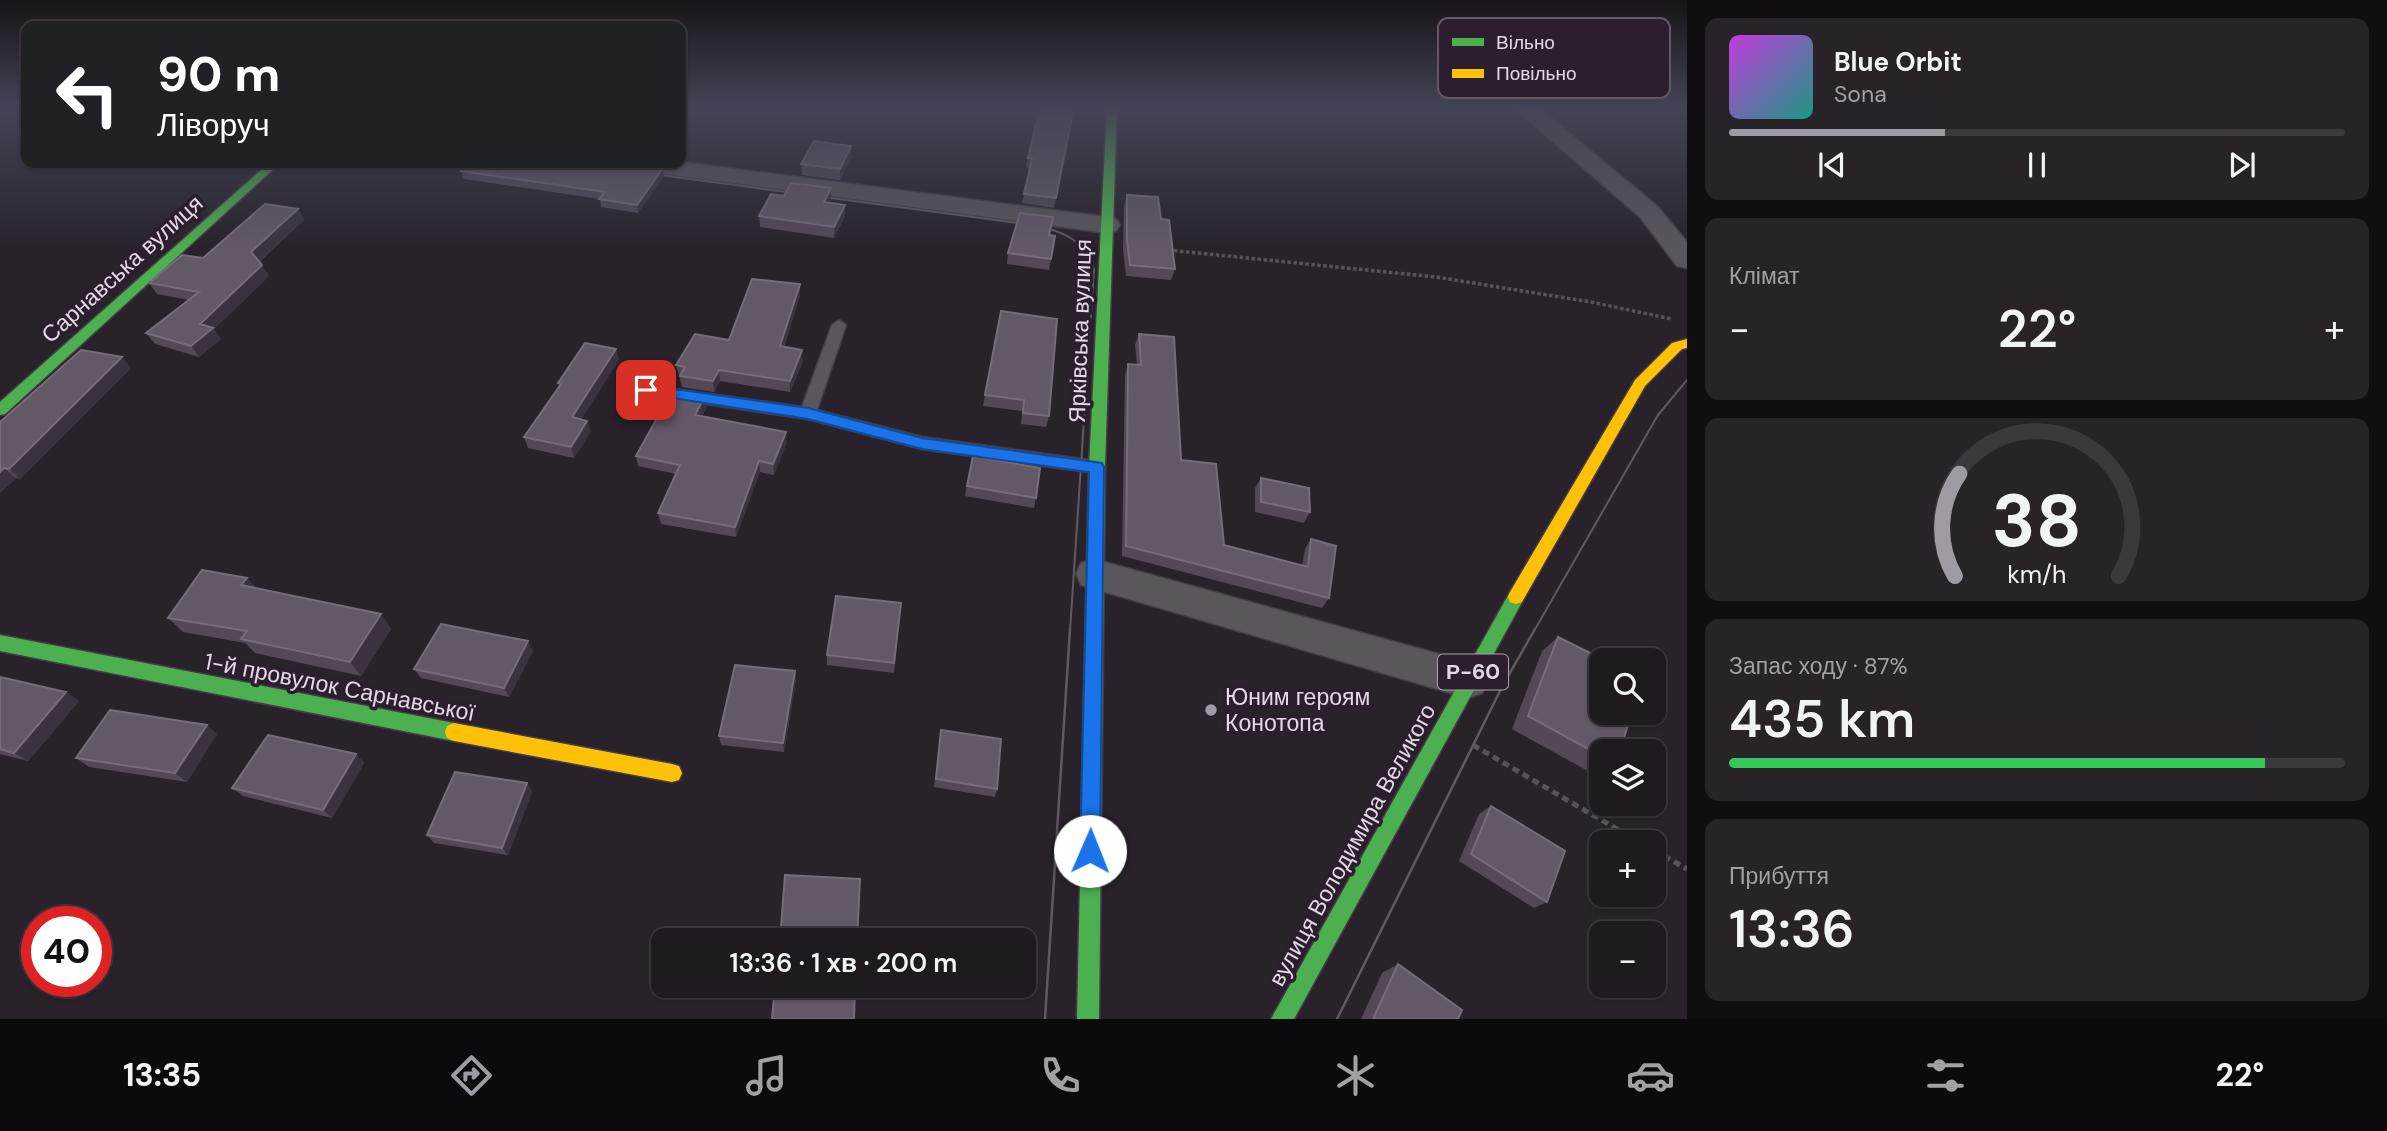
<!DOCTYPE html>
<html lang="uk">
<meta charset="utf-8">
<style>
:root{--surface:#1f1a20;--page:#272329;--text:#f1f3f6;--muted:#a1a1a5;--line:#3c383e;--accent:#a199a3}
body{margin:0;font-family:"DM Sans",sans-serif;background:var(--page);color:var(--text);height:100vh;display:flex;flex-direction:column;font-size:26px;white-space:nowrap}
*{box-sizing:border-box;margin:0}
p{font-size:23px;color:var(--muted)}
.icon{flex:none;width:38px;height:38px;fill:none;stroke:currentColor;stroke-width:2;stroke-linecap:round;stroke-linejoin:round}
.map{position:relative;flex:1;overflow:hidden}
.panel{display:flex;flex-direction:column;gap:18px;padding:18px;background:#110e12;width:700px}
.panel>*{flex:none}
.hud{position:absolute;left:21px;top:21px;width:665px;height:147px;border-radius:14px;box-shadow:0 2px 5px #0004,0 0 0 2px var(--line);background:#202124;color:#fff;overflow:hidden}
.buttons{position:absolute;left:1589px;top:648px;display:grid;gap:14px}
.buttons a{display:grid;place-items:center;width:77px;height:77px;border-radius:14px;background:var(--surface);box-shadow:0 2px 5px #0004,0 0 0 2px var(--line);font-size:35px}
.speed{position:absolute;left:21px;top:906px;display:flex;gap:14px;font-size:35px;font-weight:700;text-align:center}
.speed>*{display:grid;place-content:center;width:91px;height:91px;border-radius:50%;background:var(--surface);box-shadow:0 2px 5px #0004,0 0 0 2px var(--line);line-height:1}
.speed .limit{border:10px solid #d22;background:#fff;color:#111}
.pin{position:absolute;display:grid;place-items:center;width:60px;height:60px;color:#fff;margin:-30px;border-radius:14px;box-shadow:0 4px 10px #0006}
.me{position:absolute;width:77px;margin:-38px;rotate:1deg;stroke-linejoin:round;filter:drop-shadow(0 0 5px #0008)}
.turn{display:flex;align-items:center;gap:24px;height:147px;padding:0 21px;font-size:32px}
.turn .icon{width:91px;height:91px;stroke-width:2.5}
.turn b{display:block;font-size:49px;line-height:60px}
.big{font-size:52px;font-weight:600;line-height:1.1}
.panel .card{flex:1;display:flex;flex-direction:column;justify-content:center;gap:10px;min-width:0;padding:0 24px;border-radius:14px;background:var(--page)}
.panel .dial{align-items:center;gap:0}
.dial svg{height:182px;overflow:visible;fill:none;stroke:var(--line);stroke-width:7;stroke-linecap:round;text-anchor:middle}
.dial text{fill:var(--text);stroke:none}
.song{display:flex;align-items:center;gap:21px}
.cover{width:84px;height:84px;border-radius:10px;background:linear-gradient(135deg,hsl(290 70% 55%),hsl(170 70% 35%))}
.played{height:7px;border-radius:4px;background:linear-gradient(90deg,var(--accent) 35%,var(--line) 35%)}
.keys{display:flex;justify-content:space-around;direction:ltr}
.heat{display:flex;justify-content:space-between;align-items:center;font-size:38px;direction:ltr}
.charge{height:10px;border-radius:5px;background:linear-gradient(90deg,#34c759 87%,var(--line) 0)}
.trip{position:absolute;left:651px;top:928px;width:385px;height:70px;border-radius:14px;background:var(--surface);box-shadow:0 2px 5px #0004,0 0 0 2px var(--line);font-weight:600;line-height:70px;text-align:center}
.dock{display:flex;height:112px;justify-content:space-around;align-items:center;background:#0c0a0d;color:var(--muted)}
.dock .icon{width:49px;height:49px}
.dock .on{color:var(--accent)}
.dock b{font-size:32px;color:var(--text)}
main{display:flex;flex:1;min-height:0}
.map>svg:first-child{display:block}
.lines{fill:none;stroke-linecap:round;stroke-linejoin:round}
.lane-casing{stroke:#443d45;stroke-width:3}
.street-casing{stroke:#443d45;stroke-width:3}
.fast-casing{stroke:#443d45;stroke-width:3}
.slow-casing{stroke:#443d45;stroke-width:3}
.path-far1{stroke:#585359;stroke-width:3.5;stroke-dasharray:3.5 2.5;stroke-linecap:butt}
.path{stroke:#585359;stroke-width:5;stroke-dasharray:7 4.5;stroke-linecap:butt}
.lane{fill:#5b555c;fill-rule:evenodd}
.street{fill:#5b555c;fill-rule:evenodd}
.fast{fill:#4caf50;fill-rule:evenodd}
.slow{fill:#ffc107;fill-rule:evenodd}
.tram-far1{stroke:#5f5960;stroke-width:2}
.tram{stroke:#5f5960;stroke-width:2.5}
.wall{fill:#544857}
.shaded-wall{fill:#3c323f}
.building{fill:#635866;stroke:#776c7a;stroke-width:2}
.route{fill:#1a73e8;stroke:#114b97;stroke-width:2}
.poi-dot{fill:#a199a3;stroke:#2c1e2f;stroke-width:2.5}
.labels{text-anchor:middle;stroke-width:7;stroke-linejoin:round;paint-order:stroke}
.shield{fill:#2c1e2f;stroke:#aba1ae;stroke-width:2}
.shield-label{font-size:21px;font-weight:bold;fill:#e2d9e4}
.street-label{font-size:23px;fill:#e2d9e4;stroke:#2c1e2f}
.poi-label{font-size:23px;fill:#e2d9e4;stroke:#2c1e2f;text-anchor:start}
.key{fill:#2c1e2f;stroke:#635665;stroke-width:2}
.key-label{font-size:19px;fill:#e2d9e4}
</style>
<main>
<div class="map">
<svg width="1687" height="1019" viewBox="0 0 1687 1019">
<rect width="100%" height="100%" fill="#29222b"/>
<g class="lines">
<defs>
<path id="lane" d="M839,320L846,325L817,410L922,437L1097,461L1103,463L1105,467L1103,471L1097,473L922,449L808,419L646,395L638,390L646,385L802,407L832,325Z"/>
<path id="street" d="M1513,107H1538L1658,207L1687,242V268L1677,266L1640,217Z
M681,162L1107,217L1116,219L1120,225L1116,231L1107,233L636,170L627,168L624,163Z
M1094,559L1468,662L1482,667L1488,680L1482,693L1468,698L1081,585L1076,574L1081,563Z"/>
<path id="fast" d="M1107,107H1117L1105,467L1099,1019H1077L1089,467Z
M269,163H280L5,414L0,415V402Z
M1516,590L1522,592L1524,597L1522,602L1294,1019H1271L1510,592Z
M0,635L454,723L461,726L463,732L461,738L454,741L0,651Z"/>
<path id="slow" d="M1687,339V348L1682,349L1645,386L1522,602L1516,604L1510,602L1508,597L1510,592L1635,380L1672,343Z
M454,723L672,764L679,766L682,773L679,780L672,782L454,741L447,738L445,732L447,726Z"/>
</defs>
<use href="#lane" class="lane-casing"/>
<use href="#street" class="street-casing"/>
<use href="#fast" class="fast-casing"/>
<use href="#slow" class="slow-casing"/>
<path class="path-far1" d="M1168,250L1436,277L1591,302L1672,319"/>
<path class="path" d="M1473,745L1639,842
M1654,850L1687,869"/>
<use href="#lane" class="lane"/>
<use href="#street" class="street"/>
<use href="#fast" class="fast"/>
<use href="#slow" class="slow"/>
<path class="tram-far1" d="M645,173L1040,226C1066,233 1086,242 1094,269L1070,631
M1534,631L1658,415L1687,380"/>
<path class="tram" d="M1045,1019L1070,629
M1337,1019L1503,685L1535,629"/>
</g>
<path class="wall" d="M1074,107L1054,208L1022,203L1030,168L1026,167L1028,158Z
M851,146V157L840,180L802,175L801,164Z
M461,171L664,176L638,213L601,207L600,199L464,179Z
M831,188V199L829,202L845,216L834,238L760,227L759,216L784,196Z
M1127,195L1161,219L1175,269L1171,280L1126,276L1123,250L1124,206Z
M298,209L304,220L259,262L269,276L214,329L221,339L199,357L155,344L146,333L189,300L157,294L149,283L203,258Z
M1008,253L1051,259L1049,270L1007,264Z
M800,295L784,347L803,361L790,392L720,381L714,392L682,387L676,365L729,340Z
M1001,311L1049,416L1046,427L1021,424L1022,411L983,406Z
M1139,334L1181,460L1224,545L1302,565L1305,549L1311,539L1329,598L1322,608L1122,556L1125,375L1128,364L1137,365L1135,345Z
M616,349L619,360L581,419L587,421L591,431L574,458L528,448L524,437L559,386L558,383Z
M131,368L20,479L16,478L0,493V422Z
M707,407L702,416L787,442L774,475L760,472L736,537L661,524L658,513L676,474L638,466L636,456Z
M973,456L1036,498L1034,508L965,496Z
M1261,478L1310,512L1304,523L1255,512V488Z
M247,578L256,588L381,614L391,629L361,676L255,653L245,643L183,632L168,618Z
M901,603L894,673L827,665V655Z
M1558,637L1601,751V773L1597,776L1512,729L1542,651Z
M533,651L509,697L421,678L414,669Z
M795,671L796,680L784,752L721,745L719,736Z
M0,677L66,692L79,701L28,761L0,754Z
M941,730L997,789L995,797L934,787Z
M217,734L187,782L89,767L76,758Z
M356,754L364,763L332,818L243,796L232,788Z
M527,783L532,792L508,855L434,843L427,835Z
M1491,806L1547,902L1534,908L1459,861L1479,814Z
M1398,964L1458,1019H1361L1382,973Z"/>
<path class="shaded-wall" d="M687,133L688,141L681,152V142Z
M851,146V157L840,180V169Z
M663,168L664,176L638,213L637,205Z
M831,188V199L824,212V202Z
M845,205V216L834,238V227Z
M298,209L304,220L257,263L251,252Z
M262,265L269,276L214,329L221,339L199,357L191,346L200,324Z
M800,284V295L780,357V346Z
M616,349L619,360L576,428L572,417Z
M802,350L803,361L790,392V381Z
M122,357L131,368L20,479L9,469Z
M719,370L720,381L714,392L713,381Z
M705,396L707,407L697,426L695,415Z
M587,421L591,431L574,458L571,447Z
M786,432L787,442L774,475L773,464Z
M759,461L760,472L736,537L735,527Z
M4,468L16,478L0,493V472Z
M247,578L260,592L241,585Z
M381,614L391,629L361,676L350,662Z
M528,641L533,651L509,697L504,688Z
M795,671L796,680L784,752L783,743Z
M66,692L79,701L28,761L14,753Z
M207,725L217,734L187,782L175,773Z
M356,754L364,763L332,818L323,810Z
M527,783L532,792L508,855L502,848Z"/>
<path class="building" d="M1040,107H1074L1056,198L1024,194L1032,159L1028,158Z
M681,132L687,133L681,142Z
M814,141L851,146L840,169L801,164Z
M468,163H626L663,168L637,205L599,199L605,192L461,171Z
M791,183L831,188L824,202L845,205L834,227L759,216L771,194L784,196Z
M1127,195L1158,197L1161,219L1169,220L1175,269L1130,265L1127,239Z
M265,204L298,209L251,252L262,265L200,324L213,328L191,346L146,333L199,292L149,283L182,255L203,258Z
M1020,213L1053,217L1049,235L1055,236L1051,259L1008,253Z
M752,279L800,284L780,346L802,350L790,381L719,370L713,381L680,376L685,367L676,365L695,334L729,340Z
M1001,311L1057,319L1049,416L1023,413L1024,400L985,395Z
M1139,334L1174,337L1181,460L1216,464L1224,545L1308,567L1311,539L1336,546L1329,598L1126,546L1128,364L1141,365Z
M585,343L616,349L572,417L587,421L571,447L524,437L561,384L558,383Z
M81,350L122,357L9,469L4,468L0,472V422Z
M672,391L705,396L695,415L786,432L773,464L759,461L735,527L658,513L680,465L636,456Z
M973,456L1040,468L1036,498L967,486Z
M1261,478L1309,488L1310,512L1261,502Z
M202,570L247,578L241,585L381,614L350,662L241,639L247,631L168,618Z
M836,596L901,603L894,663L827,655Z
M441,624L528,641L504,688L414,669Z
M1558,637L1604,660H1601V712H1632L1620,751H1601V756L1528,716Z
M735,665L795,671L783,743L719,736Z
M0,677L66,692L14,753L0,749Z
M110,710L207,725L175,773L76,758Z
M941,730L1001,739L997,789L936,779Z
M268,735L356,754L323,810L232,788Z
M455,772L527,783L502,848L427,835Z
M1491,806L1565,851L1547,902L1471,854Z
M785,875L860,879L857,940H780Z
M1398,964L1462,1010L1458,1019H1373Z
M775,985H855L854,1019H772Z"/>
<linearGradient id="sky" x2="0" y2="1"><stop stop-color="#171318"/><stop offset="0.43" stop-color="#434455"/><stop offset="1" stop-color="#434455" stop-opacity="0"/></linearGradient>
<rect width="1687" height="250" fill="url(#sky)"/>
<path class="route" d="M646,385L808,408L922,438L1102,463L1104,467L1100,851L1097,858L1090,861L1083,858L1080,851L1089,472L922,449L808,419L641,393L639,390Z"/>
<circle class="poi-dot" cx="1211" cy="710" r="7"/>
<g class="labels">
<rect class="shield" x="1438" y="654.5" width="70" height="35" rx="5"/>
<g class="shield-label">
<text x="1473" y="679">Р-60</text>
</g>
<g class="street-label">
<text transform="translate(122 269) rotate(-42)" y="8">Сарнавська вулиця</text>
<text transform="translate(1080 331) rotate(-88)" y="8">Ярківська вулиця</text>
<text transform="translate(340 687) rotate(11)" y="8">1-й провулок Сарнавської</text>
<text transform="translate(1352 845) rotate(-61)" y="8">вулиця Володимира Великого</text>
</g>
<g class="poi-label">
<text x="1225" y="705">Юним героям<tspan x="1225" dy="26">Конотопа</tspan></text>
</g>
</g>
<rect x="1438" y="18" width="232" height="80" rx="10" class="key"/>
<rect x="1452" y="38" width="32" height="8" fill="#4caf50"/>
<rect x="1452" y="69" width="32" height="9" fill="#ffc107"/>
<g class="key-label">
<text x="1496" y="49">Вільно</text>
<text x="1496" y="80">Повільно</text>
</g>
</svg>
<div class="buttons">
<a><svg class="icon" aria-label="search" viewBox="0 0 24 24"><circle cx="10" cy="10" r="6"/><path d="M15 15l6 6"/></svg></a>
<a><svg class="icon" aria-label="layers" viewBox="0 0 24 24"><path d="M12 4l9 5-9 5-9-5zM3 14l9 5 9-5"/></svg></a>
<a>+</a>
<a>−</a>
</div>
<div class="speed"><div class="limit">40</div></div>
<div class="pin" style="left:646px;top:390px;background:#d93025"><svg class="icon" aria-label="arrive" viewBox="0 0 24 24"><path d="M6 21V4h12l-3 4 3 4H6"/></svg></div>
<svg class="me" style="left:1090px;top:851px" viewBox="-20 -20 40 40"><circle r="19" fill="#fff"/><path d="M0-13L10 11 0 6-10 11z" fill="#1a73e8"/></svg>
<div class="trip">13:36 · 1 хв · 200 m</div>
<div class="hud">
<div class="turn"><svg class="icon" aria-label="left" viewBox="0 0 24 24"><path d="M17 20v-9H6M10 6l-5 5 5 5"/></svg><div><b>90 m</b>Ліворуч</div></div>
</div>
</div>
<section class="panel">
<div class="card">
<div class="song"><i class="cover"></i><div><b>Blue Orbit</b><p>Sona</p></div></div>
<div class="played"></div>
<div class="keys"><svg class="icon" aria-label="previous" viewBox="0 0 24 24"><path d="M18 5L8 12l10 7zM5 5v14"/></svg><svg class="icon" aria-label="pause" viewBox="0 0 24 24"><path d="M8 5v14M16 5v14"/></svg><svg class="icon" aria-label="next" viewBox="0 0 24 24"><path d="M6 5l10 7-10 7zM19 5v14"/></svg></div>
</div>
<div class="card"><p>Клімат</p>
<div class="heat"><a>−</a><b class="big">22°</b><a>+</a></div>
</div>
<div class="card dial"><svg viewBox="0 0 100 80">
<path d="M14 69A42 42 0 1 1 86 69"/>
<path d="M14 69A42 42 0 0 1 16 24" stroke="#a199a3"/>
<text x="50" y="56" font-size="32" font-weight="700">38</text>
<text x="50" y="72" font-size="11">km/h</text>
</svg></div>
<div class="card"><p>Запас ходу · 87%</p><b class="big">435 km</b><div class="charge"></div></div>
<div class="card"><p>Прибуття</p><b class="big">13:36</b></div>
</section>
</main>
<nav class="dock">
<b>13:35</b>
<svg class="icon on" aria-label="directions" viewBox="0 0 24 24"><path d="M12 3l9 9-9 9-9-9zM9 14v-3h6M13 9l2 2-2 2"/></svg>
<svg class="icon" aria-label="music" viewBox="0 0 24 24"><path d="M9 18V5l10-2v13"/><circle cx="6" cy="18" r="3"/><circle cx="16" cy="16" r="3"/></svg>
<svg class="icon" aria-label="phone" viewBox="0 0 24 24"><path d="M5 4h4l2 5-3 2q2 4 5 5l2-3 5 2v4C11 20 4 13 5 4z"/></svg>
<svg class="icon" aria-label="climate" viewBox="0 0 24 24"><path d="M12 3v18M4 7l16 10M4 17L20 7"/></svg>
<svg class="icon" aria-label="car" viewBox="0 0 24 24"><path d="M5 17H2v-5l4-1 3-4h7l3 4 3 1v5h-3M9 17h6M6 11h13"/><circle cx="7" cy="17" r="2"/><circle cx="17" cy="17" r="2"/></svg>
<svg class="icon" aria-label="filters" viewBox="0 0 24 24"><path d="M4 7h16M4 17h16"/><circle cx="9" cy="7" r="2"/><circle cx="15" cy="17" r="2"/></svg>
<b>22°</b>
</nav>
